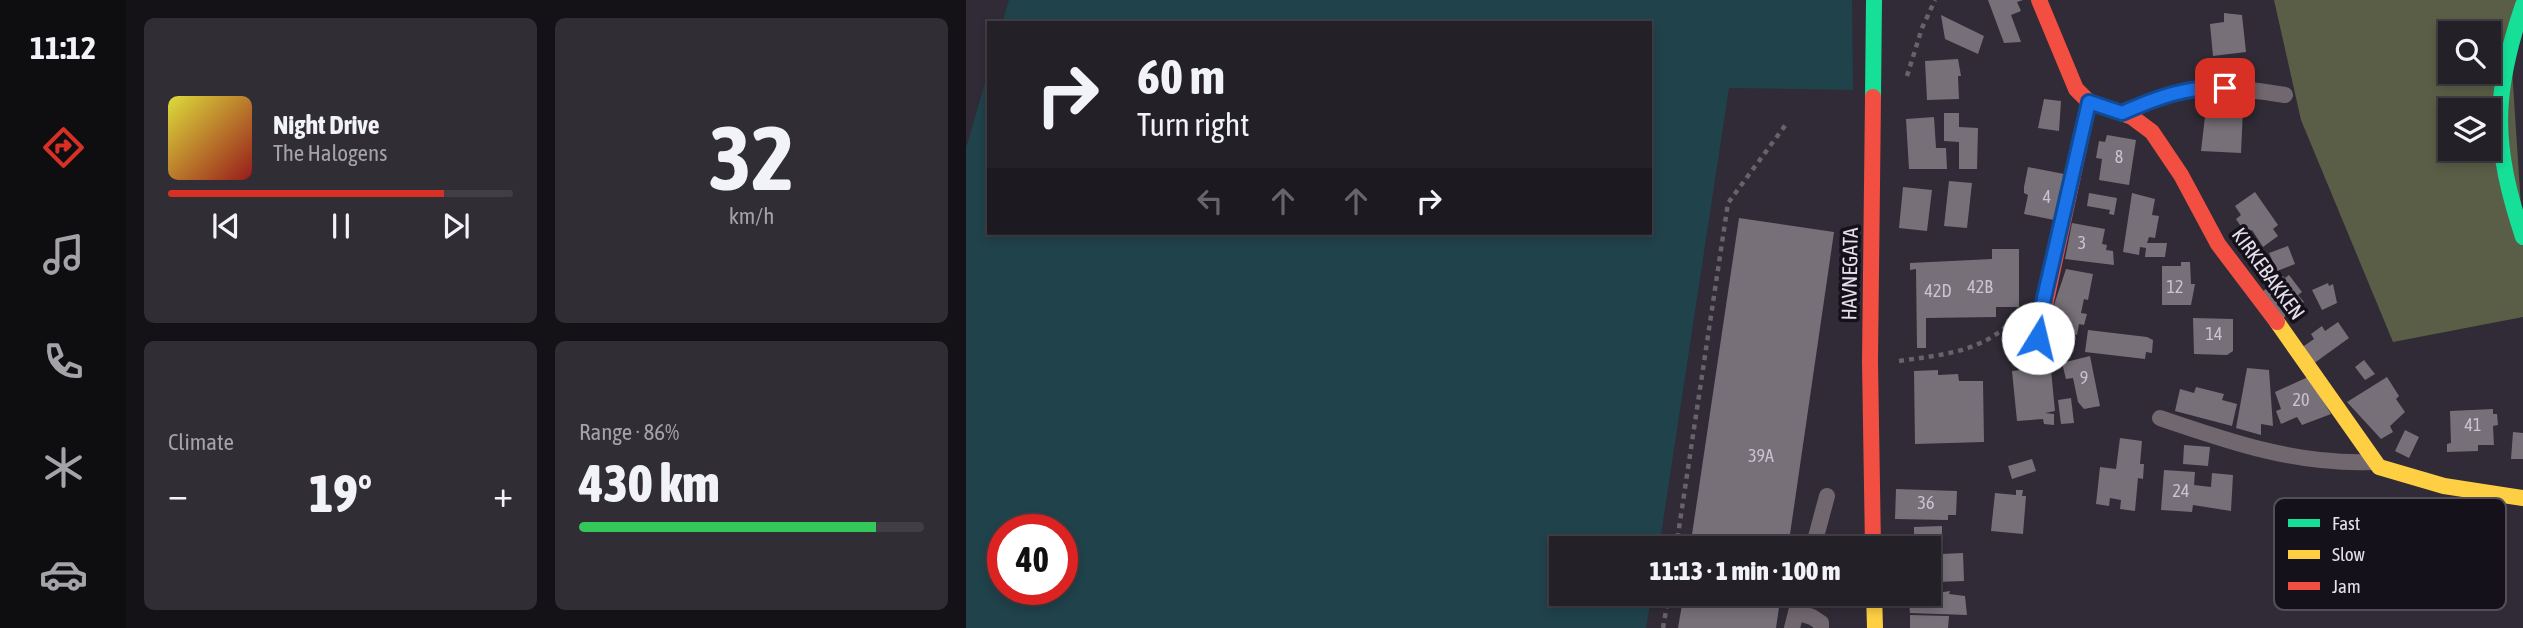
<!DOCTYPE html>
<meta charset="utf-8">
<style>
:root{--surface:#242028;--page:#302d34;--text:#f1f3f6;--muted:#a3a3a8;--line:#413e45;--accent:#d93025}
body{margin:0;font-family:"Asap Condensed",sans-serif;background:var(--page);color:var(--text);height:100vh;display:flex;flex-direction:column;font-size:26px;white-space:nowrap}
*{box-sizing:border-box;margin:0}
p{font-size:23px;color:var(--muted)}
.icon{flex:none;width:38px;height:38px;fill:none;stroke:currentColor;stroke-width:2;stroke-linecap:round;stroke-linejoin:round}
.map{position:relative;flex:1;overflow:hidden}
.side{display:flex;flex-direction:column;gap:18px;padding:18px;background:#141216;width:840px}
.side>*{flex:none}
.guide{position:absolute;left:21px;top:21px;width:665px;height:214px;border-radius:0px;box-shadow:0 4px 10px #0003,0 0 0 2px var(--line);background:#242028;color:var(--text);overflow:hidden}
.buttons{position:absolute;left:1472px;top:21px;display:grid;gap:14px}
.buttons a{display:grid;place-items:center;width:63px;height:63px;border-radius:0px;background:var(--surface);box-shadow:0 4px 10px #0003,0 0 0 2px var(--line);font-size:35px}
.speed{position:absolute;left:21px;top:514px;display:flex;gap:14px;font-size:35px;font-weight:700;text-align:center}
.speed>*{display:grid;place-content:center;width:91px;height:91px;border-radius:50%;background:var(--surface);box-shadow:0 4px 10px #0003,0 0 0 2px var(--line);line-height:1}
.speed .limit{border:10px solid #d22;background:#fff;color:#111}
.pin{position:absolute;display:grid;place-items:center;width:60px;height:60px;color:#fff;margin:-30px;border-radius:14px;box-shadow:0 4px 10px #0006}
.me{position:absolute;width:77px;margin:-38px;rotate:9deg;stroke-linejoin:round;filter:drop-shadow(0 0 5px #0008)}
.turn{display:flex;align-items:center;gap:24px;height:147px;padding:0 35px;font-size:32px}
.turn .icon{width:91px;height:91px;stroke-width:2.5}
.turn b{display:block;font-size:49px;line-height:60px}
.lanes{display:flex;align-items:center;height:66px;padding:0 35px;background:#0003;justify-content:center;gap:35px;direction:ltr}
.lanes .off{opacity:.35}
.big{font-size:52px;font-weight:800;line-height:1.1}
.side .card{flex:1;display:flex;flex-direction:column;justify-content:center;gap:10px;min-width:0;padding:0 24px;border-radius:10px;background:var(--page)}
.side .dial{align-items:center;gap:0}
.dial b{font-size:91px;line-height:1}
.song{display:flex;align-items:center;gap:21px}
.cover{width:84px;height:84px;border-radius:10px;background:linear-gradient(135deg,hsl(60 70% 55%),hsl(0 70% 35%))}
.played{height:7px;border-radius:4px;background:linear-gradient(90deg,var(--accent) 80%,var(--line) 80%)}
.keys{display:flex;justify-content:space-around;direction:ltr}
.heat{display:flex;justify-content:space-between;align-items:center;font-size:38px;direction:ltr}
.charge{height:10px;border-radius:5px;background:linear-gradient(90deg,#34c759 86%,var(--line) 0)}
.side .tiles{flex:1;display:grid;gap:18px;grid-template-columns:repeat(2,1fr)}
.trip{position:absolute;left:583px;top:536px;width:392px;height:70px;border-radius:0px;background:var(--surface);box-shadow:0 4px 10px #0003,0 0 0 2px var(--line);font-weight:800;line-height:70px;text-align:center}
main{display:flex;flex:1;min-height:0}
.dock{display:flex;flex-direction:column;width:126px;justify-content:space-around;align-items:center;background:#0e0d10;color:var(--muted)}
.dock .icon{width:49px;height:49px}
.dock .on{color:var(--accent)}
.dock b{font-size:32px;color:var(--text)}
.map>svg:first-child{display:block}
.forest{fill:#5a5e46;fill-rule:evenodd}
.water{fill:#20424b;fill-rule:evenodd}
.building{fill:#787079}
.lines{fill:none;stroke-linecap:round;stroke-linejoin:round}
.path{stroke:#69626a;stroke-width:4.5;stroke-dasharray:5 5;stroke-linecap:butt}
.lane{stroke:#71676e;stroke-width:16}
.fast{stroke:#16e098;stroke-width:16}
.slow{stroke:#ffcf43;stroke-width:16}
.jam{stroke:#f24e42;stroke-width:16}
.route-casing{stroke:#114b97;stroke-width:18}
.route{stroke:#1a73e8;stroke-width:12}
.labels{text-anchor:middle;stroke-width:7;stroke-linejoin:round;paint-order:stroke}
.number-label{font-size:18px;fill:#cac3d0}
.street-label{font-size:21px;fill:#e5dfed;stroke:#15111b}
.key{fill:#15111b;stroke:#534f5a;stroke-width:2}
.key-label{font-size:19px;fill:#e5dfed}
</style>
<main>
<nav class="dock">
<b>11:12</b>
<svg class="icon on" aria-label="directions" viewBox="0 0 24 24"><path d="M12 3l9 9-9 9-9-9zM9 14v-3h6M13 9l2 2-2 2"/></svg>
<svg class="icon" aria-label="music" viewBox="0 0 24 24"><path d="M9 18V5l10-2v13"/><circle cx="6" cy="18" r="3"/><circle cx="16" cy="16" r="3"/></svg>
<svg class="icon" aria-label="phone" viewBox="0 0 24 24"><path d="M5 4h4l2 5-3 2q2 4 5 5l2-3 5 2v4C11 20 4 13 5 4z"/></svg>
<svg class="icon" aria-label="climate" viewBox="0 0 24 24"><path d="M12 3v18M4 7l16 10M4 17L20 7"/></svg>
<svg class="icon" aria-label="car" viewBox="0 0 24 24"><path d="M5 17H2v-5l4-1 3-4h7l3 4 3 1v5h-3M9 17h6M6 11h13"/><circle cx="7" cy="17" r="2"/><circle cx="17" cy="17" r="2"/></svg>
</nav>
<section class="side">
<div class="tiles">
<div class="card">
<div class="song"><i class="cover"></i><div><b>Night Drive</b><p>The Halogens</p></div></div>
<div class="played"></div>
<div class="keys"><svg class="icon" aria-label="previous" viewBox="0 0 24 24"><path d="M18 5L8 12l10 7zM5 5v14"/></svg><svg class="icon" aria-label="pause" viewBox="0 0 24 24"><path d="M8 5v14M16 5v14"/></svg><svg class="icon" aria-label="next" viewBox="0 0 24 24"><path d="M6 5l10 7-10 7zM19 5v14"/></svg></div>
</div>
<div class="card dial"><b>32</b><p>km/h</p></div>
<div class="card"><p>Climate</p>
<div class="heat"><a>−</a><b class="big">19°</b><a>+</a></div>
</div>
<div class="card"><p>Range · 86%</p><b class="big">430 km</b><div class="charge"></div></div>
</div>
</section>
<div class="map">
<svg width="1557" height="628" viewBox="0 0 1557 628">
<rect width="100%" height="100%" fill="#302b36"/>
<path class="forest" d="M1308,0H1557L1544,38L1557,237V317L1427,342L1335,120ZM1484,33H1522V72H1484ZM1484,110H1522V149H1484Z"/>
<path class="water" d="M43,0H886L887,90L763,88L693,548H595V593H686L680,628H0V148L23,69V233H684V23H36ZM37,530H96V590H37Z"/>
<path class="building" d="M1022,0H1057L1051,2L1055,11L1045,15L1055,42L1038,43Z
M1258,13L1276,15L1280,52L1247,56L1244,24L1258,22Z
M975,15L1018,36L1012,54L979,39Z
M992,59L995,76H992L993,99L961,100L959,61Z
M1078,99L1095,101L1093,131L1072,128Z
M1240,108L1277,109L1275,153L1235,151Z
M978,113H993V127L1012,128L1011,169H993V142L978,141Z
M968,117L970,148H980L981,169H943L940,119Z
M1141,135L1170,140L1163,185L1133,180L1136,159L1130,158L1133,141L1139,142Z
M1062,167L1098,174L1088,220L1058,214L1062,195L1058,193V187Z
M983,181L1006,183L1001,228L978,226Z
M937,187L966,190L961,231L933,228Z
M1289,192L1312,225L1307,229L1312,236L1297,247L1286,230L1280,234L1270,219L1275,215L1269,206Z
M1123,193L1151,198L1148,215L1143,214L1144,210L1121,206Z
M1166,193L1189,199L1186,215L1193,216L1189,238L1183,237L1181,243H1201L1199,257H1179L1180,248L1174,247L1173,255L1157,252Z
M773,218L868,232L822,548H724Z
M1106,223L1139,229L1136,244L1141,245L1140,250L1147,251L1148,265L1099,259Z
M1322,246L1329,264L1311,271L1303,253Z
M1026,249H1053V307H1030V317L960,318V348H951L950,269L944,270V263L1026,259Z
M1215,262H1224L1225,284H1229L1225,305H1196V266H1215Z
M1100,269L1127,274L1122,300L1118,299L1115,313L1121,314L1118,325L1113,324L1111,335L1080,329Z
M1323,275L1336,292L1332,295L1338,302L1316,319L1296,292L1317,276L1319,278Z
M1362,283L1363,286L1367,284L1371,303L1356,310L1346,290Z
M1227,318L1267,319V351L1261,355L1228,354Z
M1372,322L1383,338L1347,364L1335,348L1348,339L1345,334L1356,326L1359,331Z
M1122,330L1181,337L1187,340L1186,353L1180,352L1179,359L1119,352Z
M1124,356L1134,406L1118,409L1112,402L1107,378L1100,379L1096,363Z
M1398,360L1409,374L1399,380L1389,367Z
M1074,368L1075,371L1085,370L1089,411L1079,413L1088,414V425L1078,424L1077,419L1051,421L1046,371Z
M1281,368L1303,370L1307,426L1295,424V435L1270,428Z
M972,370V375L992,374L993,381H1017L1018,442L949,444L948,371Z
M1342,377L1365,414L1336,425L1331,417L1315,424L1310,411L1315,409L1309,392Z
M1421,377L1433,396L1430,399L1439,412L1424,426L1427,432L1415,439L1381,402Z
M1230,387L1258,394L1256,400L1271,404L1266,426L1209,411L1214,389L1228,393Z
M1105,398L1108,423L1095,424L1092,400Z
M1527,409V414H1531L1532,425L1527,426L1528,445H1512V451L1481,452V444L1485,443L1484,411Z
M1439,430L1453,437L1443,458L1429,451Z
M1547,432L1557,433V459H1545Z
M1154,438L1176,441L1174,464H1178L1177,479L1172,478L1169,511L1154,509L1155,500L1144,498L1143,506L1130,504L1134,467L1150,469Z
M1218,445L1244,447L1242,466L1217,464Z
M1066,459L1070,471L1046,479L1042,466Z
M1198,470L1229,472L1228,485L1245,487L1246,473L1267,475L1265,511L1227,505L1226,512L1195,510Z
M930,489L991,491L990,515H982V520L929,519Z
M1050,490H1057L1056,496H1060L1057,534L1025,531L1029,493L1050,495Z
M1399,497L1410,532L1380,541L1369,506Z
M976,526V541H971V551L948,548V527Z
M997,553L998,581L970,582L971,593L984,591L983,594L999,596L1001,615L944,613L942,593H962V560H975V554Z
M718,593H815L810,628H712Z
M944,615L983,616L982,628H944Z"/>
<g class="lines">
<path class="path" d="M941,76L956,28L969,0
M933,361C973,355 1011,353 1042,325
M710,548L762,203L821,123
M697,628L703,593"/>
<path class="lane" d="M1161,110C1224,84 1252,84 1319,95
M1194,418C1264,442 1331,465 1406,462
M847,548L861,496
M830,612L846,617L855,623V628
M826,628L835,593"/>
<path class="fast" d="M1557,5C1526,96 1527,146 1557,237
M907,97L908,0"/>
<path class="slow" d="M1311,322L1413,467L1478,486L1557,498
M908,593L909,628"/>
<path class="jam" d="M1073,0L1110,89L1123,102L1166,117L1186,132L1215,175L1252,244L1311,322
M907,97L904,361L907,548
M1072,338L1123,102"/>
</g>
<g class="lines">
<defs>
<path id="route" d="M1072,338L1078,298L1123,102L1156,113C1190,98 1221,86 1259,88"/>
</defs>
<use href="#route" class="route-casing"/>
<use href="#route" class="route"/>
</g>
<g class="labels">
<g class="number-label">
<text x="1153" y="163">8</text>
<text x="1081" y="203">4</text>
<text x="1116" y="249">3</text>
<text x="1014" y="293">42B</text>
<text x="1209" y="293">12</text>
<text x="972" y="297">42D</text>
<text x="1248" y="340">14</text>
<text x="1118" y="384">9</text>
<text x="1335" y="406">20</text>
<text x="1507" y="431">41</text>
<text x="795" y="462">39A</text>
<text x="1215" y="497">24</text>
<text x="960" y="509">36</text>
</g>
<g class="street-label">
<text transform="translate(884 274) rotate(-89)" y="7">HAVNEGATA</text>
<text transform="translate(1302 274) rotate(54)" y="7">KIRKEBAKKEN</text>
</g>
</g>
<rect x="1308" y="498" width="232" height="112" rx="10" class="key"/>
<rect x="1322" y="519" width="32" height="8" fill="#16e098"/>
<rect x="1322" y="550" width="32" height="9" fill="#ffcf43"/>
<rect x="1322" y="582" width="32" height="8" fill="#f24e42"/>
<g class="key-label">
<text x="1366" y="530">Fast</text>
<text x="1366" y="561">Slow</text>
<text x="1366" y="593">Jam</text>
</g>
</svg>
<div class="buttons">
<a><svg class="icon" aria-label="search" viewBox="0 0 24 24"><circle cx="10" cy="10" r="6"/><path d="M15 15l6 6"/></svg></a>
<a><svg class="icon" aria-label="layers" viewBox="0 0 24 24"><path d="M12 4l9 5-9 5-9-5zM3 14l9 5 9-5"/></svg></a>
</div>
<div class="speed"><div class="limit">40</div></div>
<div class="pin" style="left:1259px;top:88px;background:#d93025"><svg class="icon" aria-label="arrive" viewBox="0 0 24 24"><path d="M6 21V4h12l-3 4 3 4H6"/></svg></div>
<svg class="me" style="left:1072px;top:338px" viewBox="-20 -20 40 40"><circle r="19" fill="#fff"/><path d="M0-13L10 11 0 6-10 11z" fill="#1a73e8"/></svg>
<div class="trip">11:13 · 1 min · 100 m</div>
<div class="guide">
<div class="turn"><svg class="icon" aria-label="right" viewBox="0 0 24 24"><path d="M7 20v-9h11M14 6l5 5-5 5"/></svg><div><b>60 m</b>Turn right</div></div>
<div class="lanes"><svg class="icon off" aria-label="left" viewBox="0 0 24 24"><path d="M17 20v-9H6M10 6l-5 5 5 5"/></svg><svg class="icon off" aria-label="ahead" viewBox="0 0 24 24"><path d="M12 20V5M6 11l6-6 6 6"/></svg><svg class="icon off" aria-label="ahead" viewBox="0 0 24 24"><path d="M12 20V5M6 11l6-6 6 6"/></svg><svg class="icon" aria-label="right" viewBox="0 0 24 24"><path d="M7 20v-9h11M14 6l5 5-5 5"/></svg></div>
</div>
</div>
</main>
